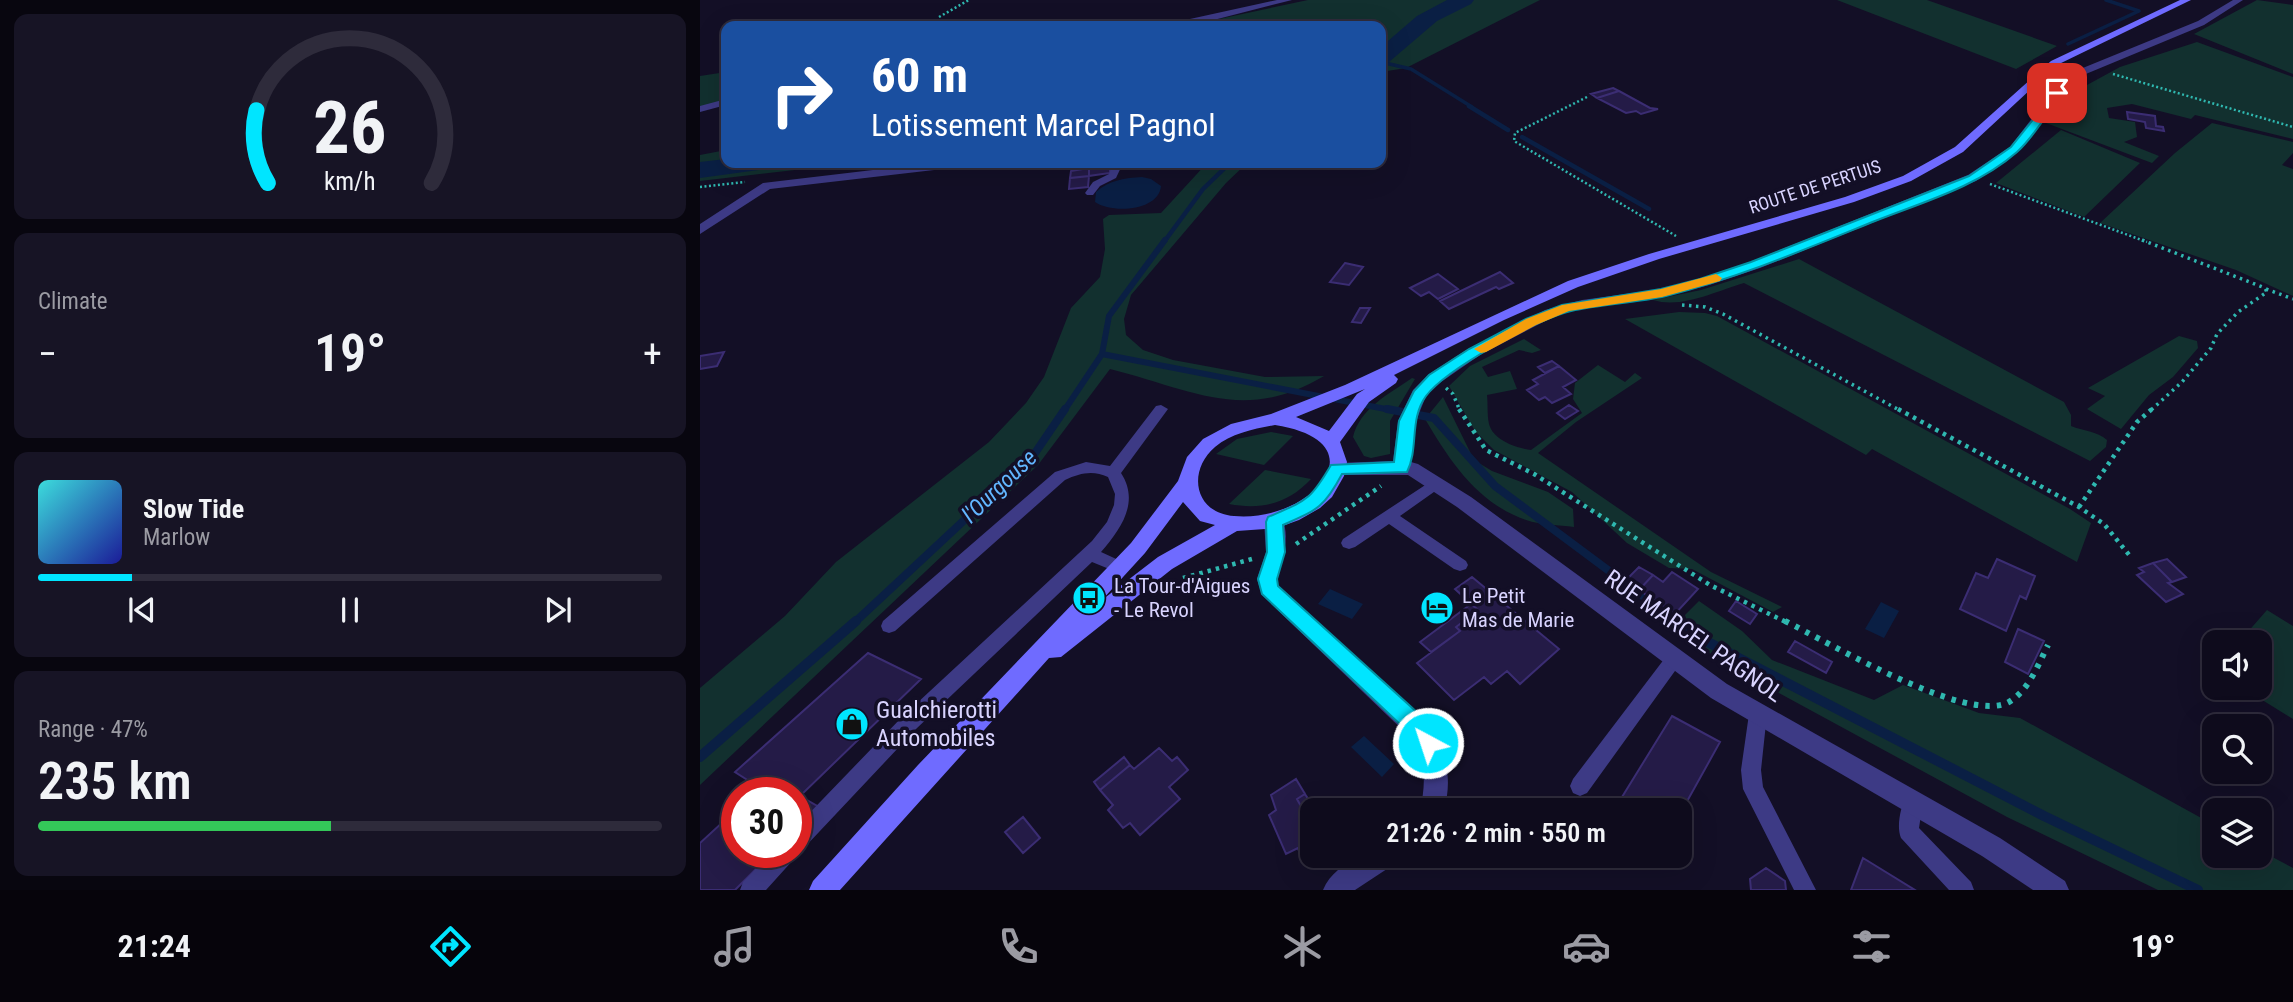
<!DOCTYPE html>
<meta charset="utf-8">
<style>
:root{--surface:#0e0b1c;--page:#171425;--text:#f1f3f6;--muted:#9b9ba3;--line:#2e2b3b;--accent:#00e5ff}
body{margin:0;font-family:"Roboto Condensed",sans-serif;background:var(--page);color:var(--text);height:100vh;display:flex;flex-direction:column;font-size:26px;white-space:nowrap}
*{box-sizing:border-box;margin:0}
p{font-size:23px;color:var(--muted)}
.icon{flex:none;width:38px;height:38px;fill:none;stroke:currentColor;stroke-width:2;stroke-linecap:round;stroke-linejoin:round}
.map{position:relative;flex:1;overflow:hidden}
.panel{display:flex;flex-direction:column;gap:14px;padding:14px;background:#08060f;width:700px}
.panel>*{flex:none}
.guide{position:absolute;left:21px;top:21px;width:665px;height:147px;border-radius:14px;box-shadow:0 7px 28px #0002,0 0 0 2px var(--line);background:#1a4fa0;color:#fff;overflow:hidden}
.fabs{position:absolute;left:1502px;top:630px;display:grid;gap:14px}
.fabs a{display:grid;place-items:center;width:70px;height:70px;border-radius:14px;background:var(--surface);box-shadow:0 7px 28px #0002,0 0 0 2px var(--line);font-size:35px}
.speed{position:absolute;left:21px;top:777px;display:flex;gap:14px;font-size:35px;font-weight:700;text-align:center}
.speed>*{display:grid;place-content:center;width:91px;height:91px;border-radius:50%;background:var(--surface);box-shadow:0 7px 28px #0002,0 0 0 2px var(--line);line-height:1}
.speed .limit{border:10px solid #d22;background:#fff;color:#111}
.pin{position:absolute;display:grid;place-items:center;width:60px;height:60px;color:#fff;margin:-30px;border-radius:14px;box-shadow:0 4px 10px #0006}
.me{position:absolute;width:77px;margin:-38px;rotate:320deg;stroke-linejoin:round;filter:drop-shadow(0 0 5px #0008)}
.turn{display:flex;align-items:center;gap:24px;height:147px;padding:0 35px;font-size:32px}
.turn .icon{width:91px;height:91px;stroke-width:2.5}
.turn b{display:block;font-size:49px;line-height:60px}
.big{font-size:52px;font-weight:600;line-height:1.1}
.panel .card{flex:1;display:flex;flex-direction:column;justify-content:center;gap:10px;min-width:0;padding:0 24px;border-radius:14px;background:var(--page)}
.panel .dial{align-items:center;gap:0}
.dial svg{height:182px;overflow:visible;fill:none;stroke:var(--line);stroke-width:7;stroke-linecap:round;text-anchor:middle}
.dial text{fill:var(--text);stroke:none}
.song{display:flex;align-items:center;gap:21px}
.cover{width:84px;height:84px;border-radius:10px;background:linear-gradient(135deg,hsl(180 70% 55%),hsl(240 70% 35%))}
.played{height:7px;border-radius:4px;background:linear-gradient(90deg,var(--accent) 15%,var(--line) 15%)}
.keys{display:flex;justify-content:space-around;direction:ltr}
.heat{display:flex;justify-content:space-between;align-items:center;font-size:38px;direction:ltr}
.charge{height:10px;border-radius:5px;background:linear-gradient(90deg,#34c759 47%,var(--line) 0)}
.trip{position:absolute;left:600px;top:798px;width:392px;height:70px;border-radius:14px;background:var(--surface);box-shadow:0 7px 28px #0002,0 0 0 2px var(--line);font-weight:600;line-height:70px;text-align:center}
.dock{display:flex;height:112px;justify-content:space-around;align-items:center;background:#06040b;color:var(--muted)}
.dock .icon{width:49px;height:49px}
.dock .on{color:var(--accent)}
.dock b{font-size:32px;color:var(--text)}
main{display:flex;flex:1;min-height:0}
.map>svg:first-child{display:block}
.green{fill:#12302f}
.water{fill:#0a1f44}
.lines{fill:none;stroke-linecap:round;stroke-linejoin:round}
.stream-far4{stroke:#0a1f44;stroke-width:3.5}
.stream-far3{stroke:#0a1f44;stroke-width:4.5}
.stream-far2{stroke:#0a1f44;stroke-width:6}
.stream-far1{stroke:#0a1f44;stroke-width:8}
.stream{stroke:#0a1f44;stroke-width:10}
.river{fill:#0a1f44;fill-rule:evenodd}
.building{fill:#241b47;stroke:#3b2d73;stroke-width:2}
.path-far3{stroke:#2fb8b0;stroke-width:2.5;stroke-dasharray:2 2.5;stroke-linecap:butt}
.path-far2{stroke:#2fb8b0;stroke-width:3.5;stroke-dasharray:2.5 4.5;stroke-linecap:butt}
.path-far1{stroke:#2fb8b0;stroke-width:4.5;stroke-dasharray:3.5 5;stroke-linecap:butt}
.path{stroke:#2fb8b0;stroke-width:6;stroke-dasharray:4.5 7;stroke-linecap:butt}
.service{fill:#3d3a85;fill-rule:evenodd}
.minor{fill:#3d3a85;fill-rule:evenodd}
.secondary{fill:#6f6bff;fill-rule:evenodd}
.route{fill:#00e5ff;stroke:#0095a6;stroke-width:2}
.slow{fill:#f59e0b}
.labels{text-anchor:middle;stroke-width:7;stroke-linejoin:round;paint-order:stroke}
.far-street-label{font-size:18px;fill:#d9d4ff;stroke:#130f26}
.poi-label{font-size:21px;fill:#d9d4ff;stroke:#130f26;text-anchor:start}
.water-label{font-size:23px;font-style:italic;fill:#62b6ff;stroke:#130f26}
.near-street-label{font-size:24px;fill:#d9d4ff;stroke:#130f26}
.near-poi-label{font-size:24px;fill:#d9d4ff;stroke:#130f26;text-anchor:start}
</style>
<main>
<section class="panel">
<div class="card dial"><svg viewBox="0 0 100 80">
<path d="M14 69A42 42 0 1 1 86 69"/>
<path d="M14 69A42 42 0 0 1 9 37" stroke="#00e5ff"/>
<text x="50" y="56" font-size="32" font-weight="700">26</text>
<text x="50" y="72" font-size="11">km/h</text>
</svg></div>
<div class="card"><p>Climate</p>
<div class="heat"><a>−</a><b class="big">19°</b><a>+</a></div>
</div>
<div class="card">
<div class="song"><i class="cover"></i><div><b>Slow Tide</b><p>Marlow</p></div></div>
<div class="played"></div>
<div class="keys"><svg class="icon" aria-label="previous" viewBox="0 0 24 24"><path d="M18 5L8 12l10 7zM5 5v14"/></svg><svg class="icon" aria-label="pause" viewBox="0 0 24 24"><path d="M8 5v14M16 5v14"/></svg><svg class="icon" aria-label="next" viewBox="0 0 24 24"><path d="M6 5l10 7-10 7zM19 5v14"/></svg></div>
</div>
<div class="card"><p>Range · 47%</p><b class="big">235 km</b><div class="charge"></div></div>
</section>
<div class="map">
<svg width="1593" height="890" viewBox="0 0 1593 890">
<rect width="100%" height="100%" fill="#130f26"/>
<path class="green" d="M608,0H840L706,68L681,72V26H486Z
M1137,0H1227L1357,46L1316,69Z
M1557,0L1593,5V74L1494,34Z
M1497,42L1593,77V139L1495,115L1491,119L1432,104L1407,108L1409,118L1435,122L1437,137L1424,142L1459,156L1452,163L1346,123L1376,91L1420,67Z
M26,72V100L0,108V76Z
M1512,123L1593,142V153L1582,165L1593,169V296L1536,270L1400,223L1475,153Z
M1361,130L1440,163L1384,217L1296,183Z
M26,150V163H156L0,181V155Z
M507,163H547L526,183L431,295L424,319L426,335L443,350L473,360L565,377L624,376C544,424 491,389 410,369L338,465L0,785V688L85,616L136,562L289,442L326,403L344,377L371,308L400,277L405,249L403,219L409,215L461,213Z
M1099,259L1364,402L1371,415V426C1383,431 1397,431 1407,440L1406,447L1390,461L1044,283C1016,291 982,309 953,300L1001,290Z
M979,312L1005,313L1017,316L1370,509L1391,523L1377,562L1172,449L1166,455L925,319Z
M1479,336L1497,341L1498,348L1473,377L1449,395L1421,429L1387,409L1405,396L1388,388Z
M824,339L841,350L832,353L819,350L782,367L788,377L810,371L817,389L787,395C788,404 787,415 789,424C793,440 816,448 831,450L882,413L873,399L875,383L898,365L925,382L935,373L942,378L876,422L838,453L1011,572L1082,607L1073,612L992,569L969,568L927,543L872,492L794,450L775,431L749,386L770,366Z
M712,378L715,379L690,421V454L671,458L664,456L653,437C660,408 689,394 712,378Z
M743,397L774,460L792,471L848,492L873,509L874,527C859,525 841,525 826,520C777,503 750,461 725,419Z
M571,432L593,436L564,465L516,454L537,439Z
M565,470L611,479C588,504 561,510 529,504Z
M999,601L1042,631L1072,660L1174,700L1203,685L1279,713L1320,718L1514,825V856H1559V850L1593,868V890H1458L1307,817L1033,668L971,629Z
M1567,610L1593,626V719L1543,688H1559V642H1539Z"/>
<path class="water" d="M442,177L451,179L461,186C459,211 412,214 395,202L396,192C409,180 425,178 442,177Z
M630,589L663,604L652,619L618,604Z
M1181,602L1199,611L1184,638L1165,629Z
M664,736L694,764L682,777L651,747Z"/>
<g class="lines">
<path class="stream-far4" d="M1368,44L1439,11L1406,0
M681,62L711,69L772,107"/>
<path class="stream-far3" d="M769,106L808,130
M822,137L949,209
M464,242L503,189L530,163"/>
<path class="stream-far2" d="M402,354L696,411
M364,411L402,354L409,316L465,240"/>
<path class="stream-far1" d="M687,409L734,418L795,486L979,623
M154,623L333,456L365,409"/>
<path class="stream" d="M977,621L998,637L1344,816L1498,890
M0,757L156,621"/>
<path class="river" d="M747,0H774L771,4L737,21L689,62L681,64V47L717,16Z
M26,159V163H70L66,169L0,178V162Z"/>
</g>
<path class="building" d="M913,88L919,91L897,98L891,94Z
M919,91L950,108L958,109L941,114L936,111L926,113L897,98Z
M1427,112L1455,116L1456,126L1463,127L1464,131L1446,128L1445,122L1428,119Z
M410,166V173L389,176L388,187L369,189L370,178L389,176V168Z
M389,168V176L370,178L371,171Z
M645,263L663,267L649,285L630,282Z
M800,272L813,283L799,289L796,287L749,309L740,301Z
M738,274L758,289L738,299L729,292L721,296L710,288Z
M660,308H670L661,323L652,322Z
M24,352L17,366L0,369V356Z
M852,361L859,366L845,373L838,367Z
M859,366L876,380L863,387L871,394L852,403L845,397L839,400L827,390L838,384L833,380Z
M869,405L878,411L865,419L857,413Z
M1297,559L1335,576L1326,599L1320,596L1306,631L1260,609L1276,573L1288,578Z
M1467,559L1486,577L1472,582L1453,563Z
M1453,563L1472,582L1468,583L1483,594L1466,602L1437,575L1444,572L1439,568Z
M939,567L953,575L939,590L925,581Z
M972,572L998,589L975,614L939,590L953,575L963,582Z
M772,577L859,649L820,684L807,671L791,684L784,677L754,700L717,663L760,631L756,627L778,610L755,589Z
M1036,601L1057,614L1050,624L1029,611Z
M771,604L778,610L756,627L760,631L731,652L720,642Z
M1318,629L1344,641L1328,674L1305,662Z
M1095,641L1132,662L1126,673L1088,652Z
M168,653L221,679L100,796L119,807L96,830V793H54L60,788L35,772Z
M972,716L1020,742L980,814V810H914Z
M459,748L472,761L477,757L488,770L469,787L480,799L440,835L430,823L423,828L408,810L413,805L400,790L430,765L434,769Z
M424,757L430,765L400,790L394,782Z
M596,779L605,794L597,799L612,826L613,856L602,861L598,848L586,854L569,815L576,810L571,795Z
M605,794L615,810L608,819L597,799Z
M37,809V852H73L35,890H0V843Z
M323,817L340,838L323,853L305,832Z
M1163,858L1215,890H1151Z
M1066,868L1085,881L1086,890H1051L1050,879Z"/>
<g class="lines">
<path class="path-far3" d="M239,17L269,0
M1413,74L1593,127
M887,97L815,133L814,141L976,236
M1290,184L1447,242
M0,187L45,182"/>
<path class="path-far2" d="M1442,240L1565,288L1567,292L1538,312L1517,334L1511,348L1482,382L1450,411
M1566,289L1593,299
M982,305L1005,307L1023,314L1201,411
M746,388L753,394L760,411"/>
<path class="path-far1" d="M759,409L786,450L834,474L1010,585L1088,623
M1198,409L1379,507L1404,524L1430,556
M1379,507L1437,422L1452,409
M596,544L681,486
M483,578L552,559"/>
<path class="path" d="M1085,621C1128,642 1267,725 1309,702C1329,690 1338,665 1348,645"/>
<path class="service" d="M230,20L233,24L118,26L129,22Z
M413,163H423L416,178L400,186L393,195H387L385,193L393,182L409,174Z
M461,405L468,409L421,473C440,502 421,529 401,552L425,563L427,567L425,571L419,573L392,562L216,729L103,849L97,852L94,859L66,890H40L43,882L72,852H96V827L202,717L392,541L407,522L414,505L415,494L408,477C393,470 380,473 365,480L195,631L189,633L183,631L181,626L183,621L355,472L386,462L410,466L456,406Z
M736,478L741,479L743,483L741,487L700,516L766,561L768,565L766,569L760,571L754,569L689,524L655,547L649,549L643,547L641,543L643,539Z
M974,651L980,654L983,659L980,664L887,793L880,796L873,793L870,786L873,779L968,654Z
M1058,706L1065,708L1067,714L1061,770L1063,787L1116,890H1094L1043,789L1041,770L1049,714L1051,708Z
M1213,792L1220,795L1223,802L1219,828L1271,882L1274,890H1249L1201,838C1196,826 1201,807 1206,795Z"/>
<path class="minor" d="M577,0H592L502,23L458,26Z
M1533,0H1543L1504,25L1381,76L1361,95L1318,151L1276,181L1060,268L1009,285L962,297L883,308L855,316L780,355L741,382L726,396L716,421L711,462L718,464L771,497L1027,684L1300,838L1365,881L1369,890H1333L1282,856L1011,698L757,507L708,475H637L631,474L628,469L631,464L637,463L693,461L698,421L713,390L729,374L768,349L845,310L882,300L962,289L999,279L1050,262L1268,175L1310,147L1353,91L1373,72L1498,21Z
M26,99V105L0,112V106Z
M232,163H266L260,167L70,189L0,234V224L63,183Z
M574,515L581,517C595,543 574,566 578,585L728,723C746,751 753,778 744,810H720C726,784 726,762 712,739L562,595L557,579L566,552L564,522L567,517Z
M659,856H697L693,865L655,890H623C630,873 644,865 659,856Z"/>
<path class="secondary" d="M1480,0H1491L1357,65L1263,152L1211,181L1154,202L959,259L878,287L804,320L694,375L698,379L696,383L669,402L640,442L647,462L644,476L632,497L620,508L599,520L577,528L537,531L472,569L361,657L349,658L140,890H109L113,881L218,765L431,543L478,481L487,457L503,439L531,424L571,414L645,385L868,281L949,254L1145,197L1203,176L1255,147L1351,61ZM665,389L657,394L629,431L596,417ZM575,425C683,442 611,523 534,516C494,513 487,471 515,447C532,433 554,429 575,425ZM483,502L500,521L515,525L458,557L402,600L445,553Z"/>
</g>
<path class="route" d="M1357,90L1362,93C1348,112 1334,137 1317,152C1277,187 1223,202 1175,221C1106,249 1038,278 966,296C935,303 902,304 871,311C839,318 746,369 726,396C709,419 719,448 707,472L642,474C624,508 617,510 583,525L585,552L577,579L578,586L720,715L739,743L736,750L728,753L720,750L705,729L562,594L558,579L567,552L566,522L568,517C607,500 610,501 631,465L694,462L699,421L714,391L729,375L769,349L826,319L862,305L961,289L1000,279L1051,262L1269,176L1311,147Z"/>
<path class="slow" d="M1016,274L1022,278L1020,281L962,297L869,311L836,325L786,352L781,353L774,349L826,319L862,305L961,289Z"/>
<defs>
<symbol id="bus-disc" viewBox="-11 -11 22 22"><circle r="9.5" fill="#00e5ff" stroke="#130f26"/><path d="M-5-6H5V4H4V6H2V4H-2V6H-4V4H-5ZM-3.5-4V0h7V-4ZM-3.5 1.2v1.5H-2V1.2ZM2 1.2v1.5H3.5V1.2Z" fill="#111"/></symbol>
<symbol id="hotel-disc" viewBox="-11 -11 22 22"><circle r="9.5" fill="#00e5ff" stroke="#130f26"/><path d="M-6-4.5h1.5V1H6V5H4.5V3h-9V5H-6ZM-4 0a1.8 1.8 0 1 1 3.6 0ZM.5 0V-2.5h3Q6-2.5 6 0Z" fill="#111"/></symbol>
<symbol id="shop-disc" viewBox="-11 -11 22 22"><circle r="9.5" fill="#00e5ff" stroke="#130f26"/><path d="M-5-2.5h2.3a2.7 3.5 0 0 1 5.4 0H5L5.5 6h-11ZM-1.5-2.5h3a1.5 2.3 0 0 0-3 0Z" fill="#111"/></symbol>
</defs>
<g fill-rule="evenodd">
<use href="#bus-disc" x="370" y="579" width="38" height="38"/>
<use href="#hotel-disc" x="718" y="589" width="38" height="38"/>
<use href="#shop-disc" x="133" y="705" width="38" height="38"/>
</g>
<g class="labels">
<g class="far-street-label">
<text transform="translate(1115 187) rotate(-18)" y="6">ROUTE DE PERTUIS</text>
</g>
<g class="poi-label">
<text x="414" y="593">La Tour-d'Aigues<tspan x="414" dy="24">- Le Revol</tspan></text>
<text x="762" y="603">Le Petit<tspan x="762" dy="24">Mas de Marie</tspan></text>
</g>
<g class="water-label">
<text transform="translate(299 486) rotate(-44)" y="8">l'Ourgouse</text>
</g>
<g class="near-street-label">
<text transform="translate(994 636) rotate(35)" y="8">RUE MARCEL PAGNOL</text>
</g>
<g class="near-poi-label">
<text x="176" y="718">Gualchierotti<tspan x="176" dy="28">Automobiles</tspan></text>
</g>
</g>
</svg>
<div class="fabs">
<a><svg class="icon" aria-label="sound" viewBox="0 0 24 24"><path d="M4 9h4l5-4v14l-5-4H4zM17 9q2 3 0 6"/></svg></a>
<a><svg class="icon" aria-label="search" viewBox="0 0 24 24"><circle cx="10" cy="10" r="6"/><path d="M15 15l6 6"/></svg></a>
<a><svg class="icon" aria-label="layers" viewBox="0 0 24 24"><path d="M12 4l9 5-9 5-9-5zM3 14l9 5 9-5"/></svg></a>
</div>
<div class="speed"><div class="limit">30</div></div>
<div class="pin" style="left:1357px;top:93px;background:#d93025"><svg class="icon" aria-label="arrive" viewBox="0 0 24 24"><path d="M6 21V4h12l-3 4 3 4H6"/></svg></div>
<svg class="me" style="left:728px;top:743px" viewBox="-20 -20 40 40"><circle r="17" fill="#00e5ff" stroke="#fff" stroke-width="3"/><path d="M0-11L8 9 0 5-8 9z" fill="#fff"/></svg>
<div class="trip">21:26 · 2 min · 550 m</div>
<div class="guide">
<div class="turn"><svg class="icon" aria-label="right" viewBox="0 0 24 24"><path d="M7 20v-9h11M14 6l5 5-5 5"/></svg><div><b>60 m</b>Lotissement Marcel Pagnol</div></div>
</div>
</div>
</main>
<nav class="dock">
<b>21:24</b>
<svg class="icon on" aria-label="directions" viewBox="0 0 24 24"><path d="M12 3l9 9-9 9-9-9zM9 14v-3h6M13 9l2 2-2 2"/></svg>
<svg class="icon" aria-label="music" viewBox="0 0 24 24"><path d="M9 18V5l10-2v13"/><circle cx="6" cy="18" r="3"/><circle cx="16" cy="16" r="3"/></svg>
<svg class="icon" aria-label="phone" viewBox="0 0 24 24"><path d="M5 4h4l2 5-3 2q2 4 5 5l2-3 5 2v4C11 20 4 13 5 4z"/></svg>
<svg class="icon" aria-label="climate" viewBox="0 0 24 24"><path d="M12 3v18M4 7l16 10M4 17L20 7"/></svg>
<svg class="icon" aria-label="car" viewBox="0 0 24 24"><path d="M5 17H2v-5l4-1 3-4h7l3 4 3 1v5h-3M9 17h6M6 11h13"/><circle cx="7" cy="17" r="2"/><circle cx="17" cy="17" r="2"/></svg>
<svg class="icon" aria-label="filters" viewBox="0 0 24 24"><path d="M4 7h16M4 17h16"/><circle cx="9" cy="7" r="2"/><circle cx="15" cy="17" r="2"/></svg>
<b>19°</b>
</nav>
